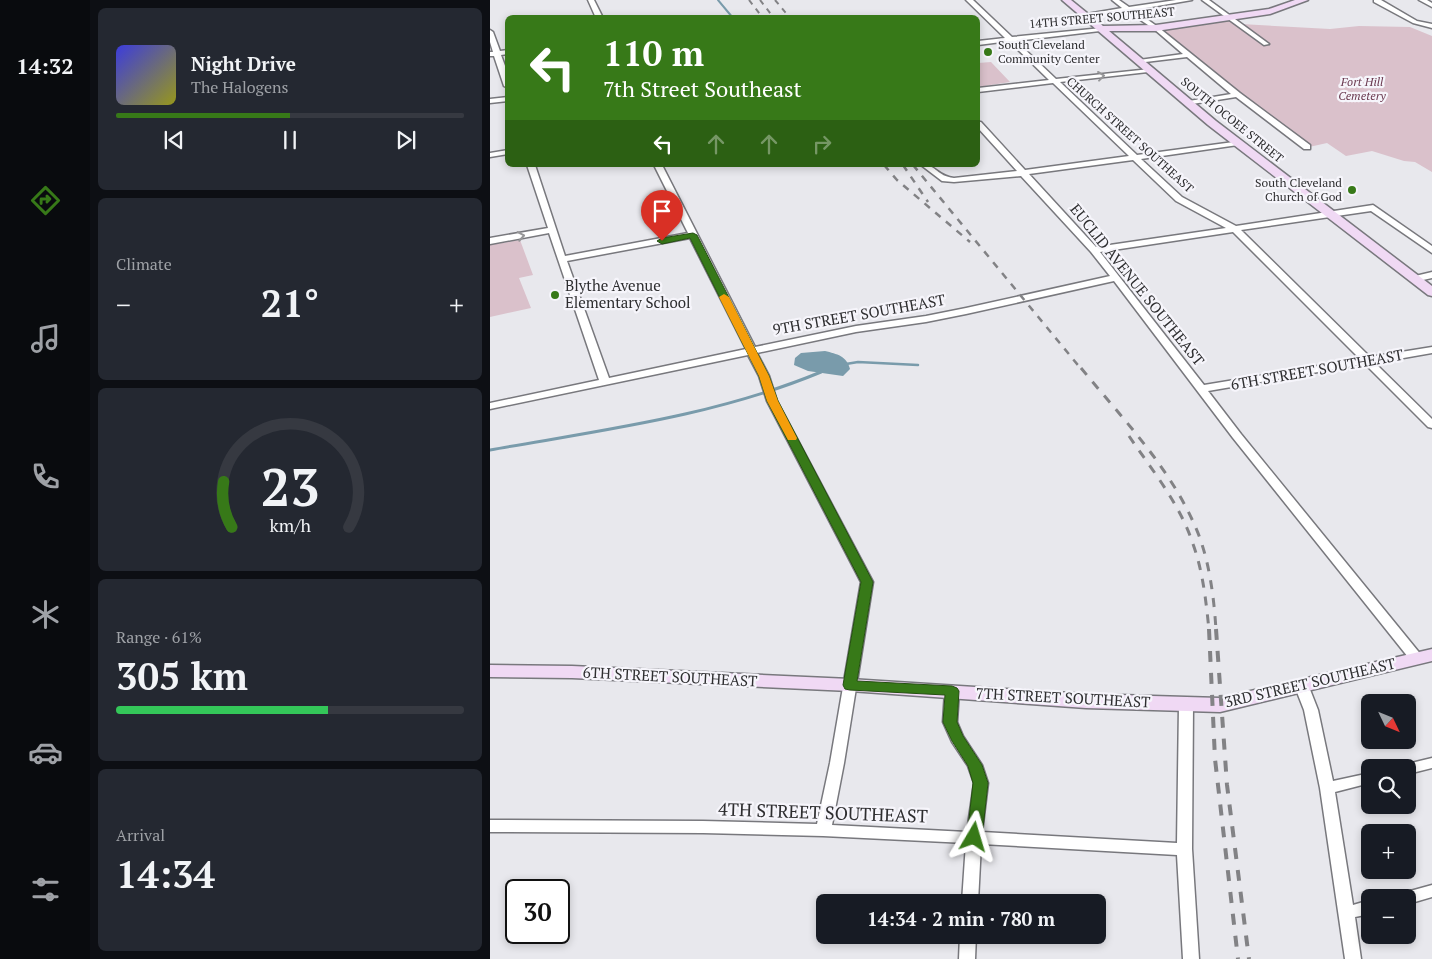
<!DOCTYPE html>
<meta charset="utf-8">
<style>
:root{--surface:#171b24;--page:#242831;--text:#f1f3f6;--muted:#9ea1a6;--line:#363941;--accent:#377918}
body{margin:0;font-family:"PT Serif",serif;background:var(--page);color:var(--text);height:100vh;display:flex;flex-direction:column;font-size:19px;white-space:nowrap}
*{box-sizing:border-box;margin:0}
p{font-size:16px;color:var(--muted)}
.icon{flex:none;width:28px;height:28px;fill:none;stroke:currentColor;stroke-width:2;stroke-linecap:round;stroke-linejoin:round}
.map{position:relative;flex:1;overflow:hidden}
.panel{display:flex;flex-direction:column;gap:8px;padding:8px;background:#0d0f14;width:400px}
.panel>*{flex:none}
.guide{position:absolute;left:15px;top:15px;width:475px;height:152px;border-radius:8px;box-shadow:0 2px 8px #0003;background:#377918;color:#fff;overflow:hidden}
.needle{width:32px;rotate:133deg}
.buttons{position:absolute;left:871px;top:694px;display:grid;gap:10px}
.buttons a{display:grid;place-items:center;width:55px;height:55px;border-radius:8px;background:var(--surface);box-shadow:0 2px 8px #0003;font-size:25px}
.speed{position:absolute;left:15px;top:879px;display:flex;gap:10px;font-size:25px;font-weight:700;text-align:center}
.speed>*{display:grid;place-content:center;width:65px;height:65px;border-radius:50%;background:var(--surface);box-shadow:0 2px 8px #0003;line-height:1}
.speed .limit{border:2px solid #111;border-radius:8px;background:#fff;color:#111}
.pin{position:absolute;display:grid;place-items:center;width:42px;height:42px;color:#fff;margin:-51px -21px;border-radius:50% 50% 50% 0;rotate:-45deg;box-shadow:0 0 5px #0007}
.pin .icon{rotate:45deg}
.me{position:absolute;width:55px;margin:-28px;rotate:7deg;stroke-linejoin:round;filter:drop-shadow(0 0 4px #0008)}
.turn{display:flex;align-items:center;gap:18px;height:105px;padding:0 15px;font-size:22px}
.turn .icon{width:65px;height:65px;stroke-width:2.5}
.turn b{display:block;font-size:35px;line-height:42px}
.lanes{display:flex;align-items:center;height:48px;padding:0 15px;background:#0003;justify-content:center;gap:25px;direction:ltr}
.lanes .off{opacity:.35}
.big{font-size:38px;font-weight:600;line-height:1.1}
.panel .tile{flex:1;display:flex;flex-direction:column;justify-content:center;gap:8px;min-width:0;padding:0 18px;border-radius:8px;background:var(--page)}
.panel .dial{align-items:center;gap:0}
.dial svg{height:130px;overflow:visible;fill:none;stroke:var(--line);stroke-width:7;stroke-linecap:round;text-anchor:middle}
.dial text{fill:var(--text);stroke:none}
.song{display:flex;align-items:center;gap:15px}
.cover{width:60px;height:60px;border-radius:8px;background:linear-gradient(135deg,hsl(240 70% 55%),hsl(60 70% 35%))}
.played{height:5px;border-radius:2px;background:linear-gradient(90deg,var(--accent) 50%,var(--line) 50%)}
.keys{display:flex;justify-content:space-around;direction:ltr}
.heat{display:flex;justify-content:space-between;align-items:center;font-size:28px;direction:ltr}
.charge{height:8px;border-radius:4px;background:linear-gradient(90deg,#34c759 61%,var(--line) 0)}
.trip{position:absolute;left:326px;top:894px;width:290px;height:50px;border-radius:8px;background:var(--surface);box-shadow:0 2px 8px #0003;font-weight:600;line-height:50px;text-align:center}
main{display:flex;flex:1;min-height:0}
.menu{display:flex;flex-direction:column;width:90px;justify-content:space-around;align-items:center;background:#090b0e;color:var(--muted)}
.menu .icon{width:35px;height:35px}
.menu .active{color:var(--accent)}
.menu b{font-size:22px;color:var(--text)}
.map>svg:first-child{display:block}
.green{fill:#dac1cb}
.water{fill:#799bab}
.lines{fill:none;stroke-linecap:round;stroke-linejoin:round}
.stream-far2{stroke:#799bab;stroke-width:2}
.stream-far1{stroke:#799bab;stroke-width:2.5}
.stream{stroke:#799bab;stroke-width:3}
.street-casing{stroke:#78787d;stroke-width:3}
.secondary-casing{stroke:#78787d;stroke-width:3}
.street{fill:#fff;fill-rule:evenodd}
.secondary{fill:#f0d9f4;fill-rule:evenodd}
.rail-far3{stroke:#828285;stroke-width:2;stroke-dasharray:5.5 5.5;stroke-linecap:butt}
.rail-far2{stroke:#828285;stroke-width:2.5;stroke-dasharray:7 7;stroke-linecap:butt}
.rail-far1{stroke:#828285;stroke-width:3;stroke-dasharray:9 9;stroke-linecap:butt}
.rail{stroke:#828285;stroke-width:4;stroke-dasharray:11 11;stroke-linecap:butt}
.oneway{stroke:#969698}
.route{fill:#377918;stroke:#244f10}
.slow{fill:#f59e0b}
.poi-dot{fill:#377918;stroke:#f6f5fb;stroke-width:2}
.labels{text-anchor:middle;stroke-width:4.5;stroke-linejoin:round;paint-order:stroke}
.far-street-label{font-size:12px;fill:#2e2e30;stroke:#f6f5fb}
.far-poi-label{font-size:12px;fill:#2e2e30;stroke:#f6f5fb;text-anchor:start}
.far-park-label{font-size:12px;font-style:italic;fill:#6c3b51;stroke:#f6f5fb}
.street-label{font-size:15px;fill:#2e2e30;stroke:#f6f5fb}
.poi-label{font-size:15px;fill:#2e2e30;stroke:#f6f5fb;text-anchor:start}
.near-street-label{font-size:18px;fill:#2e2e30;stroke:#f6f5fb}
</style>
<main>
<nav class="menu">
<b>14:32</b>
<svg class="icon active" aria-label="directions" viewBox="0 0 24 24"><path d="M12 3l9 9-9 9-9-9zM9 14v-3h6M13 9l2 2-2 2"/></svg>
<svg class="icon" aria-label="music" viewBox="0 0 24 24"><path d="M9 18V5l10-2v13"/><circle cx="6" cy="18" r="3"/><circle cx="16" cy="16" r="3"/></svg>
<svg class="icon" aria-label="phone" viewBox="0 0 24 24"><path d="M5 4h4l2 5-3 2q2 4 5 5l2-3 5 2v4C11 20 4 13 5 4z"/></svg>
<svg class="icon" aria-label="climate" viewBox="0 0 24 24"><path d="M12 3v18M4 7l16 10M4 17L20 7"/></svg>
<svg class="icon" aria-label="car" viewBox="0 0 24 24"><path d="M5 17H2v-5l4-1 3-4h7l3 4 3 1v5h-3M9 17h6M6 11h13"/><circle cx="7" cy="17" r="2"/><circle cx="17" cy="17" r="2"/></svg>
<svg class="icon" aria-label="filters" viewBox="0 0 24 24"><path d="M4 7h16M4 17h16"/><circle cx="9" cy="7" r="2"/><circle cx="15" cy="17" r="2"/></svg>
</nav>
<section class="panel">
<div class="tile">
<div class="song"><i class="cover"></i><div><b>Night Drive</b><p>The Halogens</p></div></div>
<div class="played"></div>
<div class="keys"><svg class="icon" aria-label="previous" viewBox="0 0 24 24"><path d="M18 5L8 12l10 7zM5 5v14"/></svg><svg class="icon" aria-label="pause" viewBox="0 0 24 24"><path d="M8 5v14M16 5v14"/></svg><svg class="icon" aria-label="next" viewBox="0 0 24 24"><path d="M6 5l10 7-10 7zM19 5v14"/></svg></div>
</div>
<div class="tile"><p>Climate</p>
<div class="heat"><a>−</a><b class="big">21°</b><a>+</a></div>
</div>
<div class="tile dial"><svg viewBox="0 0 100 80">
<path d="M14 69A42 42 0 1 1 86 69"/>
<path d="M14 69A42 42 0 0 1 9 41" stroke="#377918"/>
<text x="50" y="56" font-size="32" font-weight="700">23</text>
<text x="50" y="72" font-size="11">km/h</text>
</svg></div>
<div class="tile"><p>Range · 61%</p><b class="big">305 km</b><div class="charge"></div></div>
<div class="tile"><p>Arrival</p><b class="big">14:34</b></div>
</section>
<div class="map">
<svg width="942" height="959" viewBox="0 0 942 959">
<rect width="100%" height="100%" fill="#e8e8ed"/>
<path class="green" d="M742,18L751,24L840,29L869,26L920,27L942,36V172L925,162L914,161L882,151L856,156L837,143L819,147L748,94L672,31L673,28Z
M501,62L520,82L488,87V63Z
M30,240L43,275L29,278L41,308L0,317V245Z"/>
<path class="water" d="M335,351C347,354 357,356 360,369L353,376L318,371L304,365L305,358L311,353Z"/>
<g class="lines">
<path class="stream-far2" d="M228,0L243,18"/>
<path class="stream-far1" d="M356,364L368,362L428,365"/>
<path class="stream" d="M0,450C112,430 225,416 331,372"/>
<defs>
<path id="street" d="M98,0H104L113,18H106Z
M476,0H483L522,37L612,28V30L610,31L526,41L566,79L660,69L662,70L658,72L570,82L647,155L751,141L752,143L748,145L651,159L692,197L746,226L883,205L942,246V253L881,211L751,230L880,357L942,347V353L885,363L942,419V428L938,427L875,364L718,391L751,434L932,656L934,659L932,662H922L743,438L624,281L476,314L436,322L366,332L267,353L279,376L287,401L383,582L354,763L342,825L477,832L484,783L478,766L462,742L453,722L455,691L457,688L462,686L467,688L469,691L467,722L473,736L492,765L498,783L492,832L687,843L689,705L691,702L696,700L701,702L703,705L702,849L709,959H693L687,855L491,844L488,902H472L476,843L333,836L213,833L0,832V820L213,821L327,824L340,763L371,582L277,401L269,376L258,355L0,409V403L109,380L59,233L0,244V238L58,228L37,165H45L75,256L198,233L164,165H172L265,347L366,326L436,316L476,308L620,276L601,252L531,176L464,182L452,181L431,165C448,165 446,176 464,178L527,171L488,128V122H491L535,170L639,156L563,83L488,92V88L559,80L519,41L488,45V41L515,38ZM643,160L686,201L736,228L606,247L539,174ZM743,232L870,359L714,385L610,252ZM200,238L256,349L119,378L77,261Z
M622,0H629L639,7L686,0H702L644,10L668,27L750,93L820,145V149H814L746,97L696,105L695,103L699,101L741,94L697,57L647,63L646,62L649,60L693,54L664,29L637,11L594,17L591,15L632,8Z
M712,0H719L779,44L774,45Z
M884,0H891L927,21L942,24V28L923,23L884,2Z
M929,0H937L942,3V7Z
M0,30L3,32L10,51L18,50V54L11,55L18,74V88L14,86L4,56H0V52H3L0,42Z
M18,97V101L0,103V99Z
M18,150V154L0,157V153Z
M942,272V278L924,282L919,279L921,277Z
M812,682L817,684L819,687L828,710L843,781L880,773V783L845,792L863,905L880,900V914L865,917L871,959H855L830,788L814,710L805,687L807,684Z
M942,758V768L918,774V768H912L913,765Z
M942,885V897L918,904V898H910L913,893Z
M470,935H486L485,959H469Z"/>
<path id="secondary" d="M572,0H581L613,26L666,25L779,9L805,0H818L780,14L666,31H619L726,121L942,286V296L938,295L718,125Z
M942,649V661L730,712L596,708L360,691L82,678L0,677V665L82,666L360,679L596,694L730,698Z"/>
</defs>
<use href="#street" class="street-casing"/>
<use href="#secondary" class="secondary-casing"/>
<use href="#street" class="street"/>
<use href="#secondary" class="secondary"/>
<path class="rail-far3" d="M259,0L273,18
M270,0L284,18
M285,0L300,18"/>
<path class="rail-far2" d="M394,165L407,180L480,242
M413,165L438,202
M423,165L592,370"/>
<path class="rail-far1" d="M591,368C632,418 679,466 705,526C719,557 724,597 726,630
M639,436C662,470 690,504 703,544C713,572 716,601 719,630"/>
<path class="rail" d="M719,629L725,759L748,959
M726,629L737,785L759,959"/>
</g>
<defs><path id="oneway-chevron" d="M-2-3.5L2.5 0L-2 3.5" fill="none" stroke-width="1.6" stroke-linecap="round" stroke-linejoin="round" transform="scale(1.25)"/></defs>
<g class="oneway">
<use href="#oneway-chevron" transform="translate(611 76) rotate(-7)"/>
<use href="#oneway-chevron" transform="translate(31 236) rotate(-10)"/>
</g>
<path class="route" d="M203,233L207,235L279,376L288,401L383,582L367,681L462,686L467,688L469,691L467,722L473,736L492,765L498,783L492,837L489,842L484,843L479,842L477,837L483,783L478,766L462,741L453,722L455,695L360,690L355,689L353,685L371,582L277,401L269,376L200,238L172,244L167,241L172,238Z"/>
<path class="slow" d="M234,294L239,297L279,376L288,401L307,438L306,440H298L277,401L269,376L229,297Z"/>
<g class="poi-dot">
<circle cx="498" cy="52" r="5"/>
<circle cx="862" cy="190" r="5"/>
<circle cx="65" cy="295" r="5"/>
</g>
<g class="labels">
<g class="far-street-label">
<text transform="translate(612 18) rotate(-5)" y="4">14TH STREET SOUTHEAST</text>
<text transform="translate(742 120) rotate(39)" y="4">SOUTH OCOEE STREET</text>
<text transform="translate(640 135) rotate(42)" y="4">CHURCH STREET SOUTHEAST</text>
</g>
<g class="far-poi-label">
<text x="508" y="49">South Cleveland<tspan x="508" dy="14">Community Center</tspan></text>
<text x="852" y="187" text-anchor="end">South Cleveland<tspan x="852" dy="14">Church of God</tspan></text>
</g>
<g class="far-park-label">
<text x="872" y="86">Fort Hill<tspan x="872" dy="14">Cemetery</tspan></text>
</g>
<g class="street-label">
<text transform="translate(647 285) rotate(51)" y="5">EUCLID AVENUE SOUTHEAST</text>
<text transform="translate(369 315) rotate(-10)" y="5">9TH STREET SOUTHEAST</text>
<text transform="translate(827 370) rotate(-10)" y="5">6TH STREET SOUTHEAST</text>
<text transform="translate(180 677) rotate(3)" y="5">6TH STREET SOUTHEAST</text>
<text transform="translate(820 683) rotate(-13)" y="5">3RD STREET SOUTHEAST</text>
<text transform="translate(573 698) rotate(3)" y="5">7TH STREET SOUTHEAST</text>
</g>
<g class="poi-label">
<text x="75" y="291">Blythe Avenue<tspan x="75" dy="17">Elementary School</tspan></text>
</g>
<g class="near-street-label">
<text transform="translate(333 813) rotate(2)" y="6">4TH STREET SOUTHEAST</text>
</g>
</g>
</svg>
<div class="buttons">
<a><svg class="needle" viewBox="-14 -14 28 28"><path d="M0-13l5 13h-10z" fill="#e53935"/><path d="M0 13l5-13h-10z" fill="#9ea1a6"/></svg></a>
<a><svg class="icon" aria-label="search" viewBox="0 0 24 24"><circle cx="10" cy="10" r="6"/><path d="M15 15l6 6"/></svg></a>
<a>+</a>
<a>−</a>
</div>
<div class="speed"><div class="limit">30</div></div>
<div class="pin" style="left:172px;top:241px;background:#d93025"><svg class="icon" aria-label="arrive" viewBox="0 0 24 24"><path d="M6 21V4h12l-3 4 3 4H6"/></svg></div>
<svg class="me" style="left:484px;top:837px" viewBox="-20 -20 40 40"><path d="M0-17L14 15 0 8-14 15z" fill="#377918" stroke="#fff" stroke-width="4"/></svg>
<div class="trip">14:34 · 2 min · 780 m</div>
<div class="guide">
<div class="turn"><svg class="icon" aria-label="left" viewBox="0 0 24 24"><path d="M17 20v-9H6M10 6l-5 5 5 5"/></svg><div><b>110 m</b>7th Street Southeast</div></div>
<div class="lanes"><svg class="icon" aria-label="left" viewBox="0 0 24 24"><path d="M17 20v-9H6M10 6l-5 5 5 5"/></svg><svg class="icon off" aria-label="ahead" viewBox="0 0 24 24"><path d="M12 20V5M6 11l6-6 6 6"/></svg><svg class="icon off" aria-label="ahead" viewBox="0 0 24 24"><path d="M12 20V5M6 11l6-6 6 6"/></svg><svg class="icon off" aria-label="right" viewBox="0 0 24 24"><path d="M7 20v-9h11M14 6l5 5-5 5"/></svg></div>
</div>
</div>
</main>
